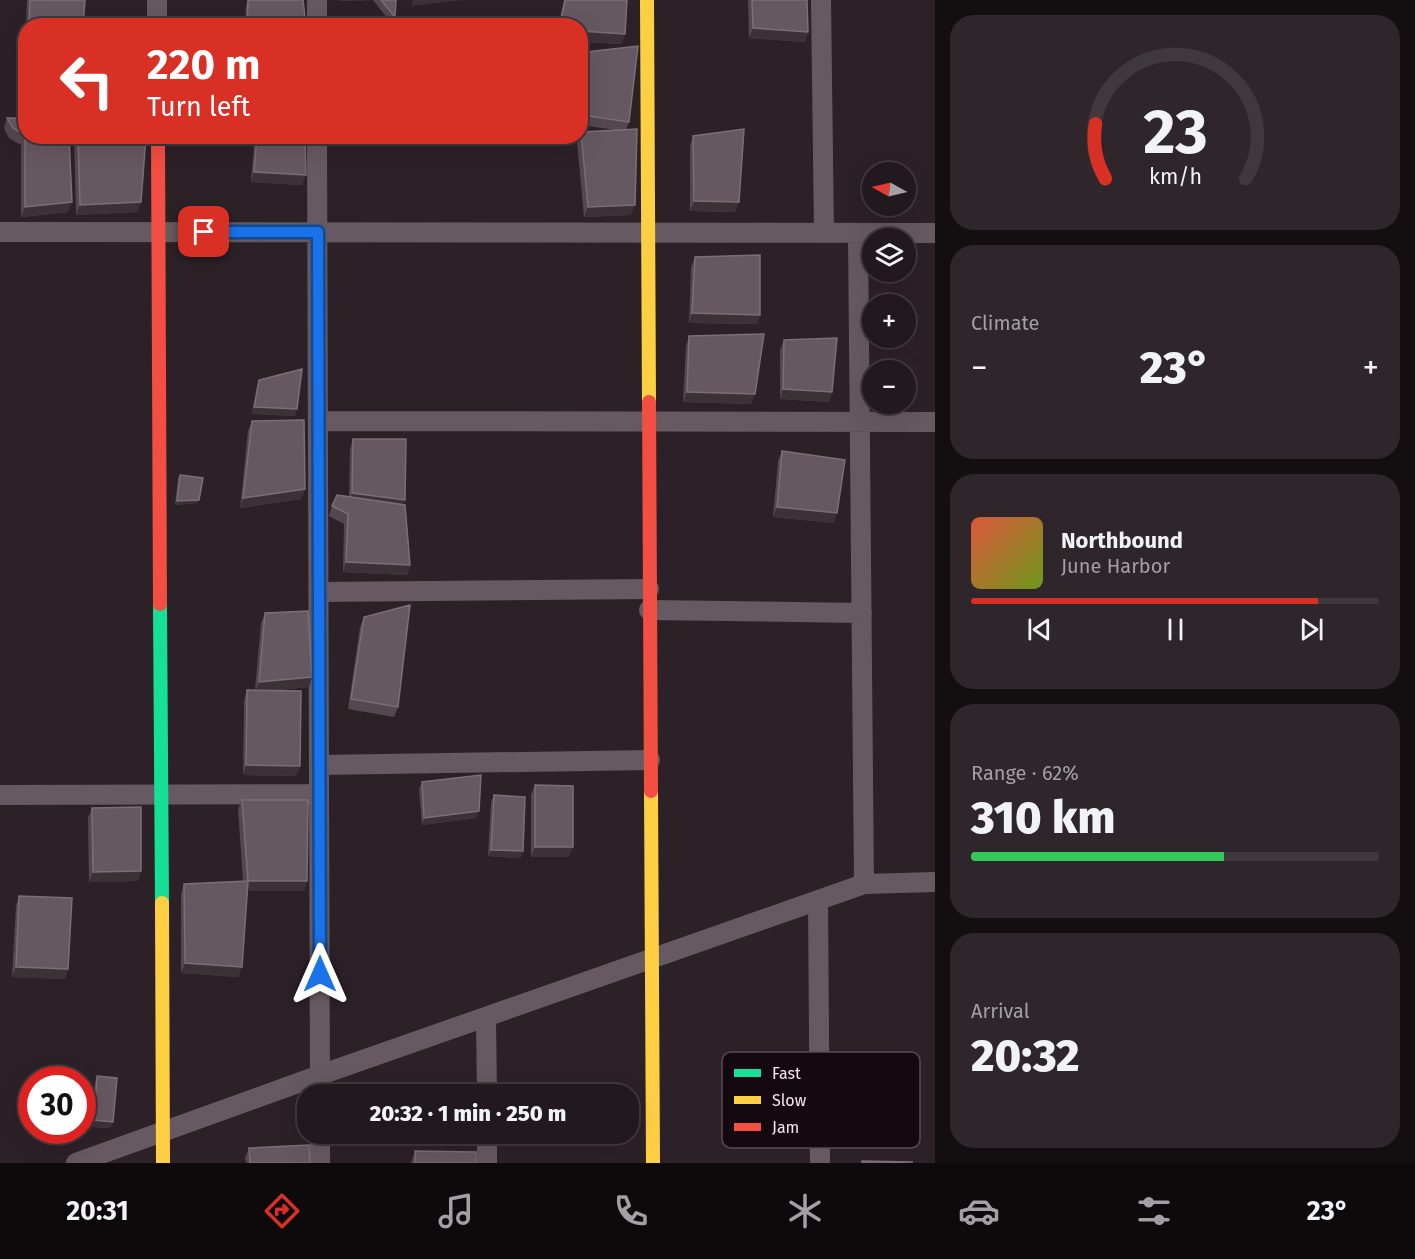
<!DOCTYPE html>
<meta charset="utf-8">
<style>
:root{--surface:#22191e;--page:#2e262b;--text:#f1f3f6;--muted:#a2a0a4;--line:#3f383c;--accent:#d93025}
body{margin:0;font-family:"Fira Sans",sans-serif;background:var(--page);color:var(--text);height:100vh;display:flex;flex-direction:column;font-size:22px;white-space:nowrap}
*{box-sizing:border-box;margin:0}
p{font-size:20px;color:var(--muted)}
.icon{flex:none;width:33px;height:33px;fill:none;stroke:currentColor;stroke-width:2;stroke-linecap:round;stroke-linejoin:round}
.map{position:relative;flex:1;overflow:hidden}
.panel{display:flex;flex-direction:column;gap:15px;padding:15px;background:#130e10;width:480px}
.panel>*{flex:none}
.hud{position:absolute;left:18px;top:18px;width:570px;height:126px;border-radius:24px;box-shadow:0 6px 24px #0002,0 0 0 2px var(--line);background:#d93025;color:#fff;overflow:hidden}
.needle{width:39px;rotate:278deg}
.fabs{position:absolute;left:862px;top:162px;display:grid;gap:12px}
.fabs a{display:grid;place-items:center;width:54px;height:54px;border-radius:50%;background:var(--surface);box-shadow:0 6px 24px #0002,0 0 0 2px var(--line);font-size:30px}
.speed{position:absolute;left:18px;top:1066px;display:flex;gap:12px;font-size:30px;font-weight:700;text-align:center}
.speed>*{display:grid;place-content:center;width:78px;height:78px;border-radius:50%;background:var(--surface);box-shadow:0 6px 24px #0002,0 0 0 2px var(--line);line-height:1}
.speed .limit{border:9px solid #d22;background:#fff;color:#111}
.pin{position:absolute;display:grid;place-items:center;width:51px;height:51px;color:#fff;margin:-26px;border-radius:12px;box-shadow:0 3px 9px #0006}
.me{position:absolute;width:66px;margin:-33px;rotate:0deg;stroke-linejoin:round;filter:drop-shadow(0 0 4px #0008)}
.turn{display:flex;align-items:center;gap:21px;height:126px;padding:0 30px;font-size:27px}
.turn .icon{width:78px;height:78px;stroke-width:2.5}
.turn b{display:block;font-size:42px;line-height:51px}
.big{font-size:45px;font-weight:800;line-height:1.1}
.panel .card{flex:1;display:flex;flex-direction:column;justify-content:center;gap:9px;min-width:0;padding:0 21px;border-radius:24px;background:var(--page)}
.panel .dial{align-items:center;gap:0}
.dial svg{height:156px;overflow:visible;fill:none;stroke:var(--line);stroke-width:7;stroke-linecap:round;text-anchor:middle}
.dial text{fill:var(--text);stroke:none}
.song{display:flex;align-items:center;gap:18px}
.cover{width:72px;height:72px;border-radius:9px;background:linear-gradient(135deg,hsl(10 70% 55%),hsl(80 70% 35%))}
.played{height:6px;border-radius:3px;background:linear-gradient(90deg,var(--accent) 85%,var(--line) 85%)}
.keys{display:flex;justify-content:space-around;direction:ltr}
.heat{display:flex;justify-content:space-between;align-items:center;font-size:33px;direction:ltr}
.charge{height:9px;border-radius:4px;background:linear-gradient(90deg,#34c759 62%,var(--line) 0)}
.trip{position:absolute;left:297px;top:1084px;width:342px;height:60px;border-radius:24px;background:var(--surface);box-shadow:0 6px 24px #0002,0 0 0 2px var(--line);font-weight:800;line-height:60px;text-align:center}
.tab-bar{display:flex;height:96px;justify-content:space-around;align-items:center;background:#0e0a0c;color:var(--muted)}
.tab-bar .icon{width:42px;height:42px}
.tab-bar .on{color:var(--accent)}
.tab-bar b{font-size:27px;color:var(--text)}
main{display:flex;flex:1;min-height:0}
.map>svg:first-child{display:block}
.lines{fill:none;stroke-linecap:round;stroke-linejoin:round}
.street{stroke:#675961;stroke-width:20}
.fast{stroke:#16e098;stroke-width:14}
.slow{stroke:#ffcf43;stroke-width:14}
.jam{stroke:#f24e42;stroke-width:14}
.wall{fill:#54474f}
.shaded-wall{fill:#3d3138}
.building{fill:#665860;stroke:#7c6e77;stroke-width:1.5}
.route-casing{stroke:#114b97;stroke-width:15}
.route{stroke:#1a73e8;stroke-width:10}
.key{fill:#140910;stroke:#584b53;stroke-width:1.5}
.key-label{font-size:16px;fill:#f7e6ef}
</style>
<main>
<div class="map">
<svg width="935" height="1163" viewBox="0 0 935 1163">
<rect width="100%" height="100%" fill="#2d2128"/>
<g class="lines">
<path class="street" d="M157,0V26
M317,0V26
M821,0L824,232
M317,136L320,1095
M0,232L935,233
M858,233L864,884
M318,421L935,422
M318,592L649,589
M649,610L862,613
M319,765L650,760
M0,795L319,794
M818,900L820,1163
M486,1018L487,1095
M320,1134V1163
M487,1134V1163
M76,1163L320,1075L864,884L935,882"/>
<path class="fast" d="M160,604L162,903"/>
<path class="slow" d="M647,0L649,402
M651,791L653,1163
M162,903L163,1163"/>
<path class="jam" d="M158,136L160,604
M649,402L651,791"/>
</g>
<path class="wall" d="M27,0H85L83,26H26Z
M248,0H303L306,26H245L246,5Z
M339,0H396L395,17L392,24L373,0L339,1Z
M564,0H627L625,34L621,44L580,42V26H558Z
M748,0H807L808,32L805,42L749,38Z
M586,52L629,122L626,130L631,215L584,217L577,142L579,136H580L581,132L616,130L580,125V88L582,61Z
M7,118H26L68,212L21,217V145L9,138L4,128Z
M74,136H146L141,202L137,212L76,215Z
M256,136H311L309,141L305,142L302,185L251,182L254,144Z
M693,136L735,212L690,211V146Z
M695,257L760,315L757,324L689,323L691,267Z
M689,336L751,404L683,402L686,346Z
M784,340L832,392L829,402L780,399V350Z
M259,380L295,416L252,414L257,387Z
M252,421L305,489L301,499L240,508L248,431Z
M353,439L403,505L410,565L407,575L343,572L344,524L329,516L332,506L349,497L350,449Z
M782,451L834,523L773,517L778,461Z
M180,475L197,503L175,505L178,478Z
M265,613L312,677L309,687L270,691L296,776L243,775L244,700L247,690H255L261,623Z
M364,617L398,707L394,717L348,709L360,627Z
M422,782L477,818L422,825L419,789Z
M535,785L569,857H531V795Z
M494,795L523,851L520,858L488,856L491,802Z
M242,800L307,881L304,891H247L242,967L238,977L181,973V894L184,884L243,881L238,809Z
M92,808L138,881L89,882L88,818Z
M19,896L68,969L65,979L12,977L16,906Z
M97,1076L113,1122L110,1128L91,1127L95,1083Z
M249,1148L310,1163H246L245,1158Z
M415,1151L476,1163H411Z"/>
<path class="shaded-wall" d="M340,0H373L339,1Z
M413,0H464L411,6Z
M753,28L808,32L805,42L749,38Z
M580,31L625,34L621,44L580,42Z
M304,136H311L309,141L301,144Z
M254,172L306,175L302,185L251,182Z
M694,201L739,202L735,212L690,211Z
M72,202L68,212L21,217L25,207Z
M141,202L137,212L76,215L80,205Z
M635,205L631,215L584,217L588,207Z
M692,313L760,315L757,324L689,323Z
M783,389L832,392L829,402L780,399Z
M687,392L755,394L751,404L683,402Z
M254,407L297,409L295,416L252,414Z
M305,489L301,499L240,508L243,498Z
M352,493L405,500L401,510L349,503Z
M199,500L197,503L175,505L177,501Z
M777,507L837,513L834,523L773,517Z
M346,562L410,565L407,575L343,572Z
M312,677L309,687L255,692L259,682Z
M246,765L300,766L296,776L243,775Z
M479,811L477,818L422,825L424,818Z
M535,847H573L569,857H531Z
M491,850L523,851L520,858L488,856Z
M141,871L138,881L89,882L93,872Z
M248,881H307L304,891H244Z
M185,963L242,967L238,977L181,973Z
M16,967L68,969L65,979L12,977Z
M94,1120L113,1122L110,1128L91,1127Z"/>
<path class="building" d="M30,0H85L83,26H29Z
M248,0H303L306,26H247Z
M381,0H396L395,17Z
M565,0H627L625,34L580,31V26H560Z
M752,0H807L808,32L753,28Z
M638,46L629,122L582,115L586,52Z
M7,118H26V136H69L72,202L25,207V135L13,128Z
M637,129L635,205L588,207L581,132Z
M744,129L739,202L694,201L693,136Z
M78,136H146L141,202L80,205Z
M257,136H305L306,175L254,172Z
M760,255V315L692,313L695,257Z
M764,334L755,394L687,392L689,336Z
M837,338L832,392L783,389L784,340Z
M302,369L297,409L254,407L259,380Z
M304,420L305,489L243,498L252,421Z
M353,439H406L405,500L352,493Z
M782,451L845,460L837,513L777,507Z
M180,475L203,478L199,500L177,501Z
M337,495L405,505L410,565L346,562L348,514L332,506Z
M410,605L398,707L351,699L364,617Z
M308,611L312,677L259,682L265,613Z
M247,690L301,691L300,766L246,765Z
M481,775L479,811L424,818L422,782Z
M535,785L573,786V847H535Z
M494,795L525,797L523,851L491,850Z
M242,800H308L307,881H248L242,967L185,963L184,884L248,881Z
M141,807V871L93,872L92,808Z
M19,896L72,898L68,969L16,967Z
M97,1076L117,1078L113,1122L94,1120Z
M309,1145L310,1163H250L249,1148Z
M415,1151L476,1152V1163H415Z
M862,1161L913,1162L862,1163Z"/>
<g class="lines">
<defs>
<path id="route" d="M204,232H318L320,974"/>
</defs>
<use href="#route" class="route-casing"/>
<use href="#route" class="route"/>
</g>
<rect x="722" y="1052" width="198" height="96" rx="9" class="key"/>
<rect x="734" y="1069" width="27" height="8" fill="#16e098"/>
<rect x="734" y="1096" width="27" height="8" fill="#ffcf43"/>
<rect x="734" y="1123" width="27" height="8" fill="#f24e42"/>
<g class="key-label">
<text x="772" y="1079">Fast</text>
<text x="772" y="1106">Slow</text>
<text x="772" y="1133">Jam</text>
</g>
</svg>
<div class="fabs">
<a><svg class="needle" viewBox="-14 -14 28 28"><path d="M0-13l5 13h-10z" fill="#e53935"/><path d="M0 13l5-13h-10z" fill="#a2a0a4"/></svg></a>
<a><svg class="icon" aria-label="layers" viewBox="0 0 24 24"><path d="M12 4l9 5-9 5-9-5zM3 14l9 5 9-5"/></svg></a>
<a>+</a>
<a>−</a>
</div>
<div class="speed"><div class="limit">30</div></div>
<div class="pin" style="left:204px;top:232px;background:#d93025"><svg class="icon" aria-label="arrive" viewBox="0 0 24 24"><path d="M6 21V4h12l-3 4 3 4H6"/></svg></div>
<svg class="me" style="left:320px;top:974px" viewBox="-20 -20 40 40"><path d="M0-17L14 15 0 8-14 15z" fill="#1a73e8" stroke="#fff" stroke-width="4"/></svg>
<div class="trip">20:32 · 1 min · 250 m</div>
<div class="hud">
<div class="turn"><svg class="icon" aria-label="left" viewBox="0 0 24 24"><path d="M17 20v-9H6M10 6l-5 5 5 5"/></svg><div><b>220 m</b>Turn left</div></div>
</div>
</div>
<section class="panel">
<div class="card dial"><svg viewBox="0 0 100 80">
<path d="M14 69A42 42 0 1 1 86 69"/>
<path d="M14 69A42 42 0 0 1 9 41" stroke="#d93025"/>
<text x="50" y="56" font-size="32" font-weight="700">23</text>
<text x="50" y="72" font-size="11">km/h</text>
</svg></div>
<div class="card"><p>Climate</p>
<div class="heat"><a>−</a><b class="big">23°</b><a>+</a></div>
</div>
<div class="card">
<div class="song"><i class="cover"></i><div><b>Northbound</b><p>June Harbor</p></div></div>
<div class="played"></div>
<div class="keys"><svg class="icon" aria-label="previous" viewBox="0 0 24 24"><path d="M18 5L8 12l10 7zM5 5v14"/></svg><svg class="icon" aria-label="pause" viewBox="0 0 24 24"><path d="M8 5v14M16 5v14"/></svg><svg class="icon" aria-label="next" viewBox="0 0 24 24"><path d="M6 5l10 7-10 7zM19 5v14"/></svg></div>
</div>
<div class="card"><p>Range · 62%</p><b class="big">310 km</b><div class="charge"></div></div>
<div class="card"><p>Arrival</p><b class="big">20:32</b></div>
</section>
</main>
<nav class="tab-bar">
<b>20:31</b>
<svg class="icon on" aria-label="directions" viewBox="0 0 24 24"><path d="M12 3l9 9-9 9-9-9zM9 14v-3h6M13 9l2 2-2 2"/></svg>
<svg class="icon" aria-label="music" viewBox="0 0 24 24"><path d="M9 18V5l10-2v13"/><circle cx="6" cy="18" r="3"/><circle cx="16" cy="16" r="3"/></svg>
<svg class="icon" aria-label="phone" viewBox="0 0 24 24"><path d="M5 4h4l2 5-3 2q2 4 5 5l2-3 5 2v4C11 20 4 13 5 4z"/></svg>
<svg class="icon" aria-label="climate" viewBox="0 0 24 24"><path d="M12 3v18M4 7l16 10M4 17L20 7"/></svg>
<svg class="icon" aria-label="car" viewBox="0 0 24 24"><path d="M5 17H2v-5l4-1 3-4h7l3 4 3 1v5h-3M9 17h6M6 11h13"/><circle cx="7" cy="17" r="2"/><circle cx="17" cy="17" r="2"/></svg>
<svg class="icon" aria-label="filters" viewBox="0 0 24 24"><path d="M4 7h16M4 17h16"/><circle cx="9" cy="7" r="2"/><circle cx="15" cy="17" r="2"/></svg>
<b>23°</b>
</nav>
